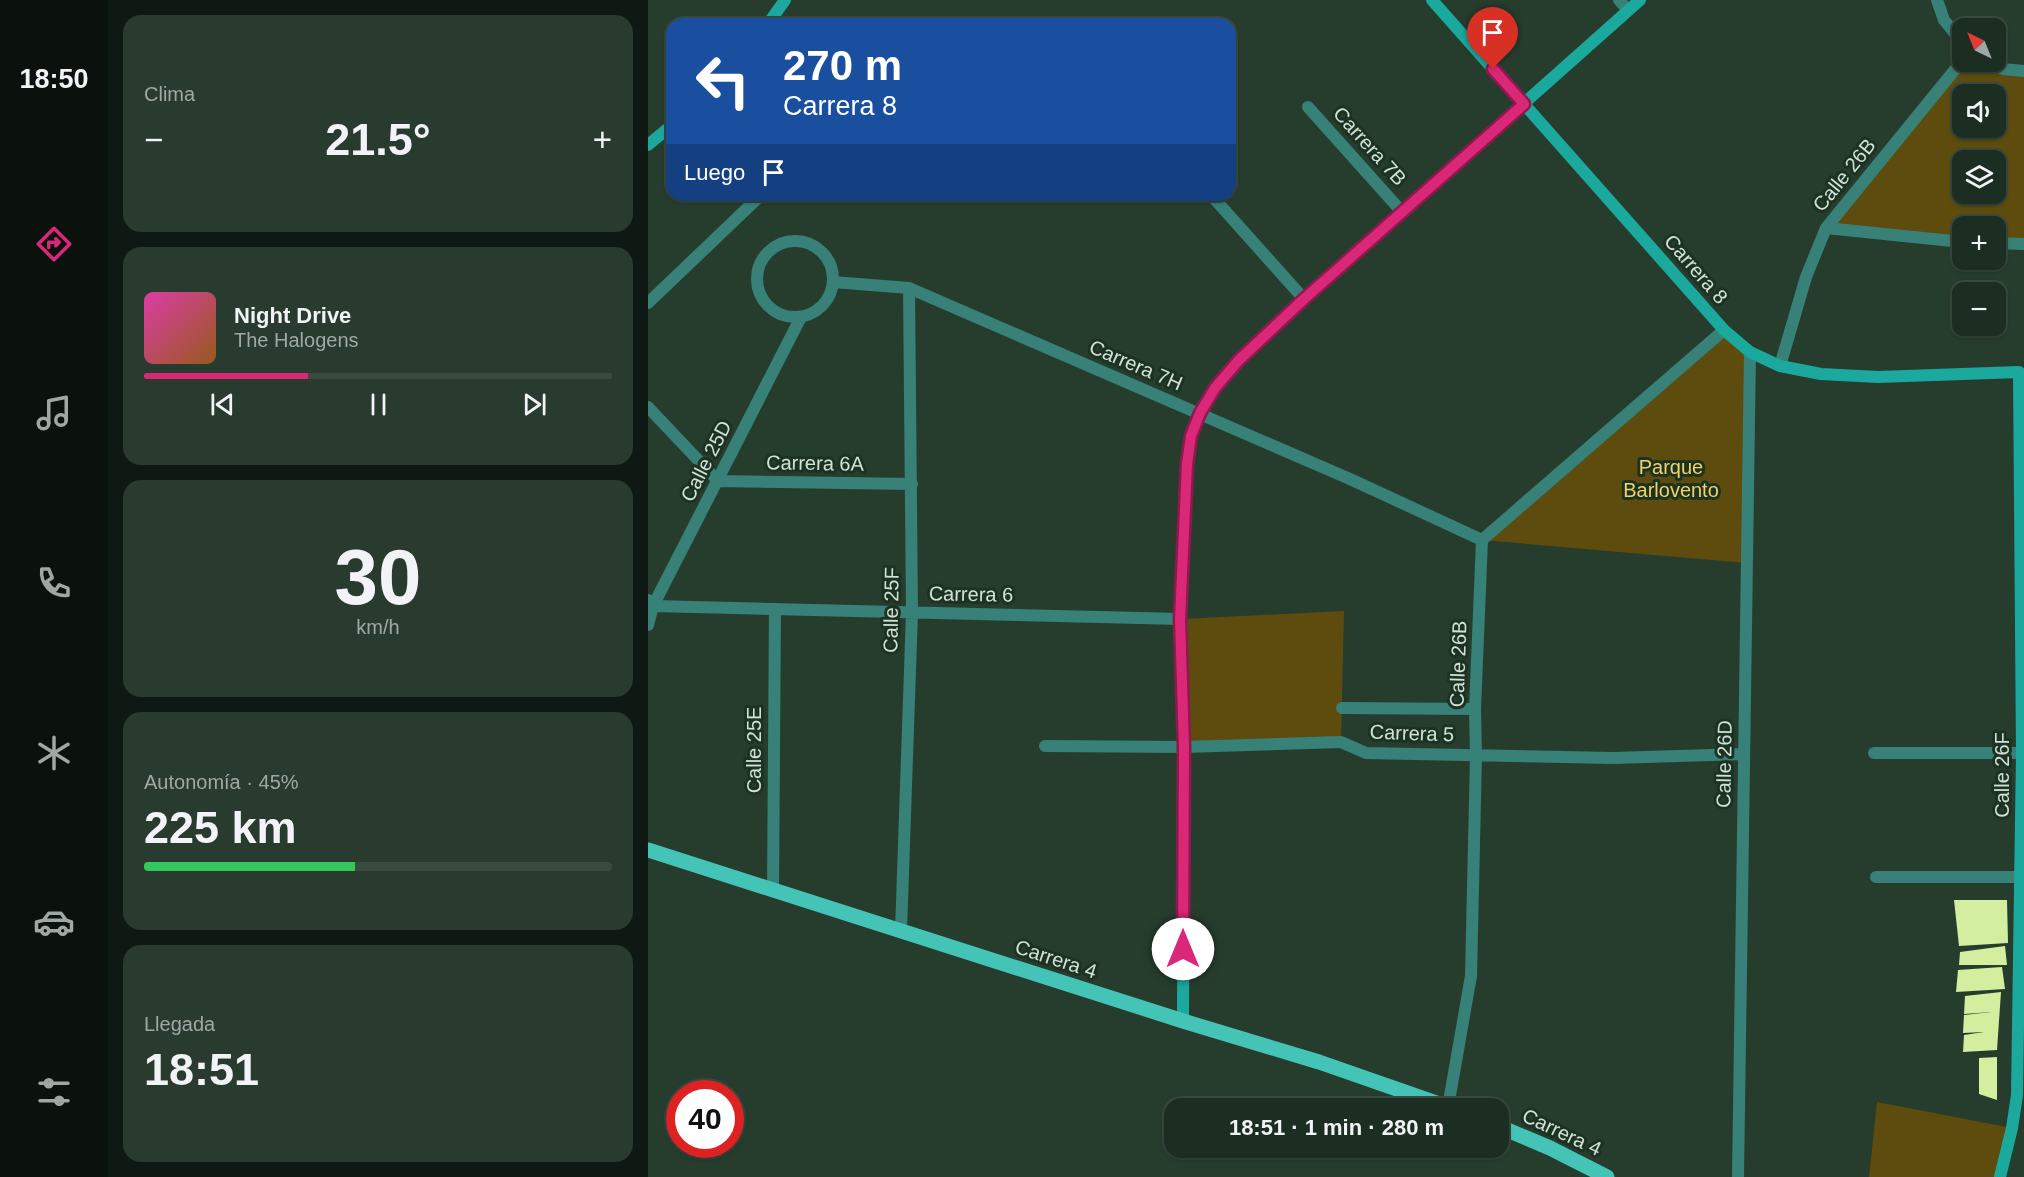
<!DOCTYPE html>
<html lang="es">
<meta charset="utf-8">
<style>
:root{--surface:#1c2e22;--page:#293a2f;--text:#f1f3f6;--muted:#a0a8a5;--line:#3a4a40;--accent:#db2777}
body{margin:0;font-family:Arial,sans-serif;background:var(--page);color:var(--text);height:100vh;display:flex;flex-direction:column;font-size:22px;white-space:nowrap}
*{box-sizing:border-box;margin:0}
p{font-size:20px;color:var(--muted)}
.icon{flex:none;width:33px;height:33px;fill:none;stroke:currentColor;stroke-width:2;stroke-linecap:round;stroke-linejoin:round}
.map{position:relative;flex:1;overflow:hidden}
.drawer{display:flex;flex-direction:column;gap:15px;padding:15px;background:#0f1913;width:540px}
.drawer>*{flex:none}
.hud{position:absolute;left:18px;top:18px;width:570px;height:183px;border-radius:18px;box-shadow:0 2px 4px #0004,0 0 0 2px var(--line);background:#1a4fa0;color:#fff;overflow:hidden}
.needle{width:39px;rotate:317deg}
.buttons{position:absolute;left:1304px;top:18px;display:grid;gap:12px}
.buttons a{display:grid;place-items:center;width:54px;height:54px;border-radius:12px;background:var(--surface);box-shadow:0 2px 4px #0004,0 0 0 2px var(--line);font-size:30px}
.speed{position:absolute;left:18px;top:1080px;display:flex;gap:12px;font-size:30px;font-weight:700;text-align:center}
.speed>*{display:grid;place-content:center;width:78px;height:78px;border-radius:50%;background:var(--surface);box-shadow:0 2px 4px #0004,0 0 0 2px var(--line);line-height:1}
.speed .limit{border:9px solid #d22;background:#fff;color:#111}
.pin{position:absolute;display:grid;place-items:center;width:51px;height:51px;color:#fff;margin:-62px -26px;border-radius:50% 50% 50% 0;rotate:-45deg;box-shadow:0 0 6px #0007}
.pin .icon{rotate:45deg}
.me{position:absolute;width:66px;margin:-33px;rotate:0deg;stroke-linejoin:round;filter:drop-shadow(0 0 4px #0008)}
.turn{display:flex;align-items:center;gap:21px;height:126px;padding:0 18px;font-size:27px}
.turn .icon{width:78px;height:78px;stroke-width:2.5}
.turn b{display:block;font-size:42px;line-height:51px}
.then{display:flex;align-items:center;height:57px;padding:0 18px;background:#0003;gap:12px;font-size:22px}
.big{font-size:45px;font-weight:600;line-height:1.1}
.drawer .widget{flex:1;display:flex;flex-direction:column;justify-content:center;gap:9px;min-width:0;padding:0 21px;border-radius:18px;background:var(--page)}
.drawer .dial{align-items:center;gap:0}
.dial b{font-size:78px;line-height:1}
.song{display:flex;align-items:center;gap:18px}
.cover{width:72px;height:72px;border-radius:9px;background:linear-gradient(135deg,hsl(320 70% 55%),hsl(30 70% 35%))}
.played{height:6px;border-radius:3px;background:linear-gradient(90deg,var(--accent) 35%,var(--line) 35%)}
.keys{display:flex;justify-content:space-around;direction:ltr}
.heat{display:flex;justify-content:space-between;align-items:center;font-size:33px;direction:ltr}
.charge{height:9px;border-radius:4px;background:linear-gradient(90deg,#34c759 45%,var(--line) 0)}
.trip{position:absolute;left:516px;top:1098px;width:345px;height:60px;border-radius:18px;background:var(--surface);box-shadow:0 2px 4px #0004,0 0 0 2px var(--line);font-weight:600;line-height:60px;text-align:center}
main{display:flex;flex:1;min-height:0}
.tab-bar{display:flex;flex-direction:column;width:108px;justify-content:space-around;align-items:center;background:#0b120e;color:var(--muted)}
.tab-bar .icon{width:42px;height:42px}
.tab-bar .active{color:var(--accent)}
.tab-bar b{font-size:27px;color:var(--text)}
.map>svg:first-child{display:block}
.green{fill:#5d4c0d;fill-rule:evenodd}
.building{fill:#d4ee9f}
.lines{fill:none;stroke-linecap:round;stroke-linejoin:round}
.lane{stroke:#378178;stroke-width:12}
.street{stroke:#378178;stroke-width:12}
.secondary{stroke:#1ba99d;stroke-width:12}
.primary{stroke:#44c4b6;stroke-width:15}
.route-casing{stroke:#8e194d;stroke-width:15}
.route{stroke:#db2777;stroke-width:10}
.labels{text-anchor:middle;stroke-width:6;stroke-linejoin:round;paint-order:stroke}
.street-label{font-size:20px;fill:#d2e0d6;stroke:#1c3324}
.park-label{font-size:20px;fill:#f4d163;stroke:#1c3324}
</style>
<main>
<nav class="tab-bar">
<b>18:50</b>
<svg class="icon active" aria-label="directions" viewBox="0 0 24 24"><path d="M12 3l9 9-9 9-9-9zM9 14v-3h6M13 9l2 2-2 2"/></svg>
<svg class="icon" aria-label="music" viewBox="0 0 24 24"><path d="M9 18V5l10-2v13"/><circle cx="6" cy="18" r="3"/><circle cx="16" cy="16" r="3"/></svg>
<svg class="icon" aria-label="phone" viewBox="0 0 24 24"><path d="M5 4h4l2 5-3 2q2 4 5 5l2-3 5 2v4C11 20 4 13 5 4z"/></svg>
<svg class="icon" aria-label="climate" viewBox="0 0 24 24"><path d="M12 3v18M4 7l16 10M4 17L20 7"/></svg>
<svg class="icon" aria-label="car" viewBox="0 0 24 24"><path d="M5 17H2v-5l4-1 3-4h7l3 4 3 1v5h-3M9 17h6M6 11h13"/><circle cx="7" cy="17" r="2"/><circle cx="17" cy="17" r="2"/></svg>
<svg class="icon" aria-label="filters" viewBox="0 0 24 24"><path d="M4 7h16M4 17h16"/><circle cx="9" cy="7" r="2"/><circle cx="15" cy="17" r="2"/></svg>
</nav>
<section class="drawer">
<div class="widget"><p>Clima</p>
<div class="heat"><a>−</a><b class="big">21.5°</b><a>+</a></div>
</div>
<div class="widget">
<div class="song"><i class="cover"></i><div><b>Night Drive</b><p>The Halogens</p></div></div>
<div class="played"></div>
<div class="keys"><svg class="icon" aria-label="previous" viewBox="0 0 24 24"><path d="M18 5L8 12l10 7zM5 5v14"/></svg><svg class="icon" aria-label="pause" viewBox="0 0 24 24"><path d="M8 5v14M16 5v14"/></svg><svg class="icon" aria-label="next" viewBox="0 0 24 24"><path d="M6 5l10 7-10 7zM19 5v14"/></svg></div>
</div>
<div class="widget dial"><b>30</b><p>km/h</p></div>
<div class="widget"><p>Autonomía · 45%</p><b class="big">225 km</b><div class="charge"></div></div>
<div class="widget"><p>Llegada</p><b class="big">18:51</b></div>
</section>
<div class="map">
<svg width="1376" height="1177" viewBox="0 0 1376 1177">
<rect width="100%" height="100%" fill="#263d2e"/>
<path class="green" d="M1314,62H1341L1376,71V244L1347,243V226H1314V242L1178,228ZM1314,94H1347V128H1314ZM1314,160H1347V194H1314Z
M1076,330L1102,352L1099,563L834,540Z
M696,611L693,742L536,747L533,619Z
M1229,1102L1364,1128L1352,1177H1221Z"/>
<path class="building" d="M1306,900H1359L1360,943L1311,946Z
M1357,946L1359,965H1311L1312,952Z
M1354,967L1357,989L1308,992L1310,970Z
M1353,992L1349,1050L1315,1052L1316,1035L1336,1032L1315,1033L1316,1015L1343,1012L1316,1014L1317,996Z
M1349,1057V1100L1331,1094V1058Z"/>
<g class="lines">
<path class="lane" d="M1226,753H1374
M1228,877H1373"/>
<path class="street" d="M971,0L980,10
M1289,0L1296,20L1314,42
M1341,62L1355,69L1376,71
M660,107L754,212
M563,195L656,299
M1178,228L1314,242
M109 279a38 38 0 1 1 76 0a38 38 0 1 1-76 0Z
M1347,243L1376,244
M185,282L261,288L702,479L834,540
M0,303L113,195
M1132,366L1158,277L1178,228L1314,61
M0,407L70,481L264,484
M0,600L5,606L533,619
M0,625L5,606L153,317
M694,708L827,709
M397,746L536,747L693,742L718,753L965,758L1096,754
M125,891L127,609
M253,931L264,612L261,288
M800,1107L823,976L828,755L827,709L834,540L1076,330
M1090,1177L1102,352"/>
<path class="secondary" d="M784,0L1076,330L1102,352L1132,366L1173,374L1230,377L1371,372L1374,753L1369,1095L1364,1128L1352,1177
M120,24L137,0
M0,145L24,125
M535,1021L536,747L533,619L539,464L544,436L551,413L567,388L591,360L656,299L992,0"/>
<path class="primary" d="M0,850L535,1021L671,1062L803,1108
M850,1126L902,1148L959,1177"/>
</g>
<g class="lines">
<defs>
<path id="route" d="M535,949L536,747L532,619L539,464L543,436L552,413L567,388L591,360L656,299L876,104L845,69"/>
</defs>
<use href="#route" class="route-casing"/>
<use href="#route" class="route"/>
</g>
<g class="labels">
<g class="street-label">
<text transform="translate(722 146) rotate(48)" y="7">Carrera 7B</text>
<text transform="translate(1196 175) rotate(-51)" y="7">Calle 26B</text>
<text transform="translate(1048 269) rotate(49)" y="7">Carrera 8</text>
<text transform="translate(488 365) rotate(23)" y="7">Carrera 7H</text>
<text transform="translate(58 461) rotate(-63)" y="7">Calle 25D</text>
<text transform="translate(167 463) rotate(1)" y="7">Carrera 6A</text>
<text transform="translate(323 594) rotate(1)" y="7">Carrera 6</text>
<text transform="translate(243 610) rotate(-89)" y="7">Calle 25F</text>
<text transform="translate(810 664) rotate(-88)" y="7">Calle 26B</text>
<text transform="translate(764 733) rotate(2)" y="7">Carrera 5</text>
<text transform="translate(106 750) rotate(-90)" y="7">Calle 25E</text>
<text transform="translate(1076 764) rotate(-89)" y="7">Calle 26D</text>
<text transform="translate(1354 775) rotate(-90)" y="7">Calle 26F</text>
<text transform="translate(408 959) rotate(18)" y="7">Carrera 4</text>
<text transform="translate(914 1132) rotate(25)" y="7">Carrera 4</text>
</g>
<g class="park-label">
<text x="1023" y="474">Parque<tspan x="1023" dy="23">Barlovento</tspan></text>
</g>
</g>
</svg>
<div class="buttons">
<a><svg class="needle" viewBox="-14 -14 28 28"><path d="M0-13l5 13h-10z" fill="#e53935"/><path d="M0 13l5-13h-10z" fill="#a0a8a5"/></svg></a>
<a><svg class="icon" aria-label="sound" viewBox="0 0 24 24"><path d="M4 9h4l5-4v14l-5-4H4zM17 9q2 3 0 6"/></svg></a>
<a><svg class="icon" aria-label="layers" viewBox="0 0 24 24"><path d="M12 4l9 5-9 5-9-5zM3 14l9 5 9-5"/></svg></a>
<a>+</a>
<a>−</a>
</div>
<div class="speed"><div class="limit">40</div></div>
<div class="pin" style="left:845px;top:69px;background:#d93025"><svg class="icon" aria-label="arrive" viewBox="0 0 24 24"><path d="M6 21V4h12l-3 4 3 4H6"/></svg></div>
<svg class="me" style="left:535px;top:949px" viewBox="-20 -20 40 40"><circle r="19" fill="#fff"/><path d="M0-13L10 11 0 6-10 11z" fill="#db2777"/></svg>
<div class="trip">18:51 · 1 min · 280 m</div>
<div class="hud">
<div class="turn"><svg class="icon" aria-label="left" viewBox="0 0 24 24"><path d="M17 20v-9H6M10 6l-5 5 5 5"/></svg><div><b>270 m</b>Carrera 8</div></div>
<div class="then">Luego<svg class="icon" aria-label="arrive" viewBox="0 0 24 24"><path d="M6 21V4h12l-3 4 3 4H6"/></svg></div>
</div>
</div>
</main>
